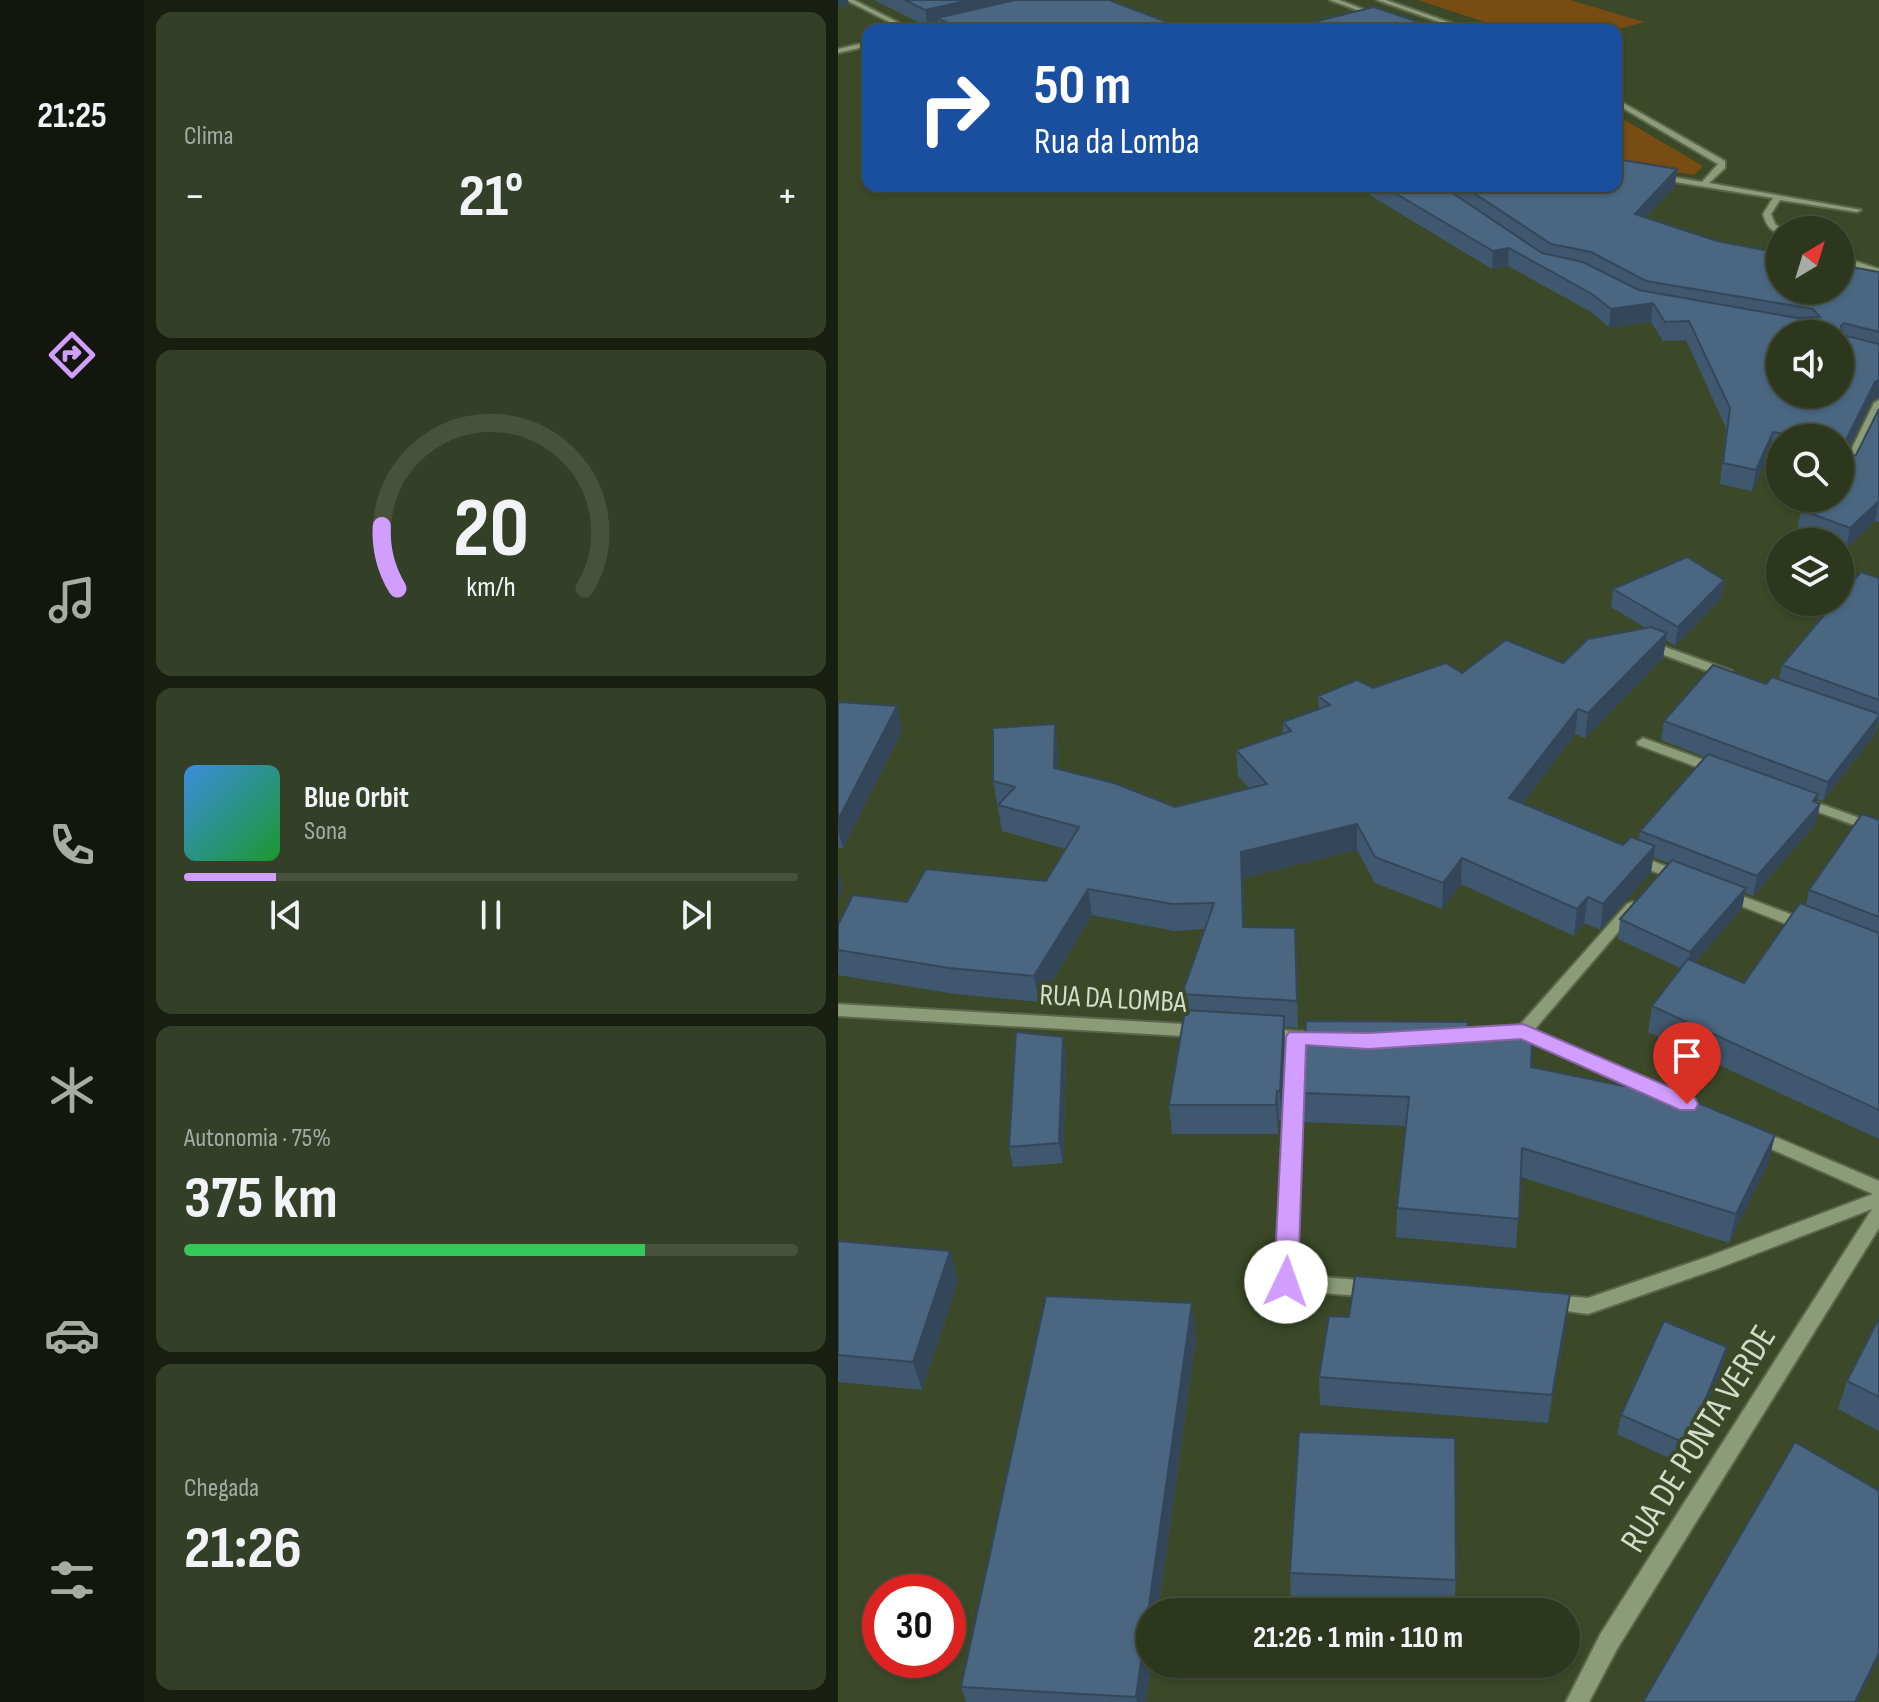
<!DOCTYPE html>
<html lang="pt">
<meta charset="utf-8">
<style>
:root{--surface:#2c371e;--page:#343f27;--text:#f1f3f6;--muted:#a6aca4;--line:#48513c;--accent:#d19dfe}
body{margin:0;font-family:"Sofia Sans Condensed",sans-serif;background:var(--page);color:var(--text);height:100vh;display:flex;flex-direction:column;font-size:30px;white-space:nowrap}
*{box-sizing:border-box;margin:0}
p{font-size:26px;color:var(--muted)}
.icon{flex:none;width:44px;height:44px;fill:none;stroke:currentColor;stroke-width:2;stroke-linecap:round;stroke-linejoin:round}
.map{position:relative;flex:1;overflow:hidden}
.side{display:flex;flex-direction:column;gap:12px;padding:12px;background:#181e10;width:694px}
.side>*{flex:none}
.hud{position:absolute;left:24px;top:24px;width:760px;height:168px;border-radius:16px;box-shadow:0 2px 6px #0004,0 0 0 2px var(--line);background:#1a4fa0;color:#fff;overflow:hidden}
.needle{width:52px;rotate:38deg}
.fabs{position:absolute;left:928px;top:216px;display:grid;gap:16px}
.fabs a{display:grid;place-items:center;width:88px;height:88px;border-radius:50%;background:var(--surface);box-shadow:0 2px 6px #0004,0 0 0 2px var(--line);font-size:40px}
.speed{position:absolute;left:24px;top:1574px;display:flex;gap:16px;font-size:40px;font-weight:700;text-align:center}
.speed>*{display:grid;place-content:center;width:104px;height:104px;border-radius:50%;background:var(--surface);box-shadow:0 2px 6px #0004,0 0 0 2px var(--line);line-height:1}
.speed .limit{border:12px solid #d22;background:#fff;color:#111}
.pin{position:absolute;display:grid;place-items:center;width:68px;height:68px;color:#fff;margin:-82px -34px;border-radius:50% 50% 50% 0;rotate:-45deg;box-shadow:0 0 8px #0007}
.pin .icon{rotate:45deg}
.me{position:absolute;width:88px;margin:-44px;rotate:3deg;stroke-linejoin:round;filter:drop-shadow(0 0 6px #0008)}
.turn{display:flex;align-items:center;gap:28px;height:168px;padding:0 40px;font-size:36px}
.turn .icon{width:104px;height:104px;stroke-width:2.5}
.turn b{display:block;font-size:56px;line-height:68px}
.big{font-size:60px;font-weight:700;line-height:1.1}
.side .tile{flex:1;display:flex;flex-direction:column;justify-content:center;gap:12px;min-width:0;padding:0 28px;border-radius:16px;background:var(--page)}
.side .dial{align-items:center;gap:0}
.dial svg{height:208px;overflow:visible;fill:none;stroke:var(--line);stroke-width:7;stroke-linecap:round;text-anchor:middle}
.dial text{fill:var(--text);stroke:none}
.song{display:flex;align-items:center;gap:24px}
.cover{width:96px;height:96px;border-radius:12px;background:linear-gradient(135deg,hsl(210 70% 55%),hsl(130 70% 35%))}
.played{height:8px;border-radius:4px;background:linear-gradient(90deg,var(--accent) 15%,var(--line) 15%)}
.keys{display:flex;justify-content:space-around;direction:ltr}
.heat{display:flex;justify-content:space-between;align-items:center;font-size:44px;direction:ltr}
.charge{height:12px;border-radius:6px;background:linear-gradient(90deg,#34c759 75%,var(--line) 0)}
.trip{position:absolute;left:298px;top:1598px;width:444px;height:80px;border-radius:40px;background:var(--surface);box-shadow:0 2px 6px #0004,0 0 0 2px var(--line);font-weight:700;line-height:80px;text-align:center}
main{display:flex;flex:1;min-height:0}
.dock{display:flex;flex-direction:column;width:144px;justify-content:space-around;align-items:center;background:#12160c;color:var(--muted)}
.dock .icon{width:56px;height:56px}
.dock .active{color:var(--accent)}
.dock b{font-size:36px;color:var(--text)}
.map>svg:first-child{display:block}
.green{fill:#784c12}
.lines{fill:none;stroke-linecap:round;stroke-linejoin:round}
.minor-casing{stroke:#5b664b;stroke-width:4}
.minor{fill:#8c9c79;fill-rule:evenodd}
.wall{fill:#40586f}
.shaded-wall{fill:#34475a}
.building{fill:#4a6681;stroke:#34475a;stroke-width:2;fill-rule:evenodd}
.route{fill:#d19dfe;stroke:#8866a5;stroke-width:2}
.labels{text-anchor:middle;stroke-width:8;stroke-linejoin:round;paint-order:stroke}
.street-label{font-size:30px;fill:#d3dcc9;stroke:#3b4928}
.near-street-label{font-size:36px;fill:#d3dcc9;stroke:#3b4928}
</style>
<main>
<nav class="dock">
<b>21:25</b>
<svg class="icon active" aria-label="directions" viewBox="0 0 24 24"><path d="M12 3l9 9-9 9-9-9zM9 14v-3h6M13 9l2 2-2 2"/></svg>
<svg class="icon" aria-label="music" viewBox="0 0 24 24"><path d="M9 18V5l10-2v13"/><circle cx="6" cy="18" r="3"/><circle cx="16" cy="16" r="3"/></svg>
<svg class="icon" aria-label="phone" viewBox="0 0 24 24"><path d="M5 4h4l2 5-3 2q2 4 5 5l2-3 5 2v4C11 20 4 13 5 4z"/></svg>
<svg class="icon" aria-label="climate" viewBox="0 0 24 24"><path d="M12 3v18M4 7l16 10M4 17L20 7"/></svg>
<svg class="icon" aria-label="car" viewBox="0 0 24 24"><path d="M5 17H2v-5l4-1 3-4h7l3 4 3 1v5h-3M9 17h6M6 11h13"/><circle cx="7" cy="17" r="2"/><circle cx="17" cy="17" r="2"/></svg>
<svg class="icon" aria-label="filters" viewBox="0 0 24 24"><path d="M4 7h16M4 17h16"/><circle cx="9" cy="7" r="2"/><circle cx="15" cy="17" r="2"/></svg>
</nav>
<section class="side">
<div class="tile"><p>Clima</p>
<div class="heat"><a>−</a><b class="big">21°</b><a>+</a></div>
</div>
<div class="tile dial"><svg viewBox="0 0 100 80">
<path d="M14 69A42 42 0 1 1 86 69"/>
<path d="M14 69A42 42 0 0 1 8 45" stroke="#d19dfe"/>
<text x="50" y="56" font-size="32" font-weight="700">20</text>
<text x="50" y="72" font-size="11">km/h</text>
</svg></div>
<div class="tile">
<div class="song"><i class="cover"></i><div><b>Blue Orbit</b><p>Sona</p></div></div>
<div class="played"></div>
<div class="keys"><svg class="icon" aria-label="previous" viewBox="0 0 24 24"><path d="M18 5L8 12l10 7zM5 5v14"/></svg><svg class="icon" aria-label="pause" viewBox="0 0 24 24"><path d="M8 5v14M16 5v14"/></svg><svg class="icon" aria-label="next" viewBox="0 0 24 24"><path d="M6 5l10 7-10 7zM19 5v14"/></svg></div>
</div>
<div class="tile"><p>Autonomia · 75%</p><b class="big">375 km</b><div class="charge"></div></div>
<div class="tile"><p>Chegada</p><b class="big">21:26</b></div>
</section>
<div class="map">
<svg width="1041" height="1702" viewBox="0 0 1041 1702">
<rect width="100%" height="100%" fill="#3b4928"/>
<path class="green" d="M580,0H732L806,22L777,30H671Z
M778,115L865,166L856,175L778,163Z"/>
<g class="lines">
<defs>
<path id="minor" d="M8,0H16L75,30H67Z
M492,0H501L543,16L538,17Z
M539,0H548L633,30H624Z
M120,22L122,25L90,30L91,29Z
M30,42V46L0,53V49Z
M778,99L887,161V168L871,183L1023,210L1019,212L942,200L933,214L937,224L945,230H942V234C932,231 928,224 925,214L935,198L819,179L818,177L822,175L864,182L880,164L778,104Z
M1002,256L1041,269V275L1002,262Z
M1041,400V413L1013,471L1012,473H1004L1003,471L1036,403Z
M816,643L894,671L896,674L890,678L886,677L812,650L810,647L812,644Z
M805,738L885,767L887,770L880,774L875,773L800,745L799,742Z
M966,798L1041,825V834L961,805L959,802Z
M799,855L848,874L850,877L843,882L794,863L792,860L794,857Z
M888,890L971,921L973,925L966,930L961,929L883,898L881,895Z
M794,902L801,907L799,910L696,1030L849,1098L851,1102L849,1106L843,1108L837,1106L683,1038L623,1041L617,1039L615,1035L617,1031L623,1029L681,1026L789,904Z
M0,1004L362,1025L368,1027L370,1031L368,1035L362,1037L0,1016Z
M427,1029L486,1033L492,1035L494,1039L492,1043H466L457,1275L534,1281L540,1284L543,1289L540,1294L534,1297L448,1290L442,1287L439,1282L450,1042L421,1039L419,1035L421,1031Z
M921,1130L1041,1181V1228L779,1649L751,1702H728L763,1633L1034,1209L881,1268L750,1314L708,1308L705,1303L708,1298L714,1295L750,1298L869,1257L1035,1194L915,1141L913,1136L915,1131Z"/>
</defs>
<use href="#minor" class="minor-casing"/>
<use href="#minor" class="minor"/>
</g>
<path class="wall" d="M36,0H271L350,30H101L100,24L90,27Z
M525,186H837L808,217L879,241L1041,272V397L1033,402L1007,456L1018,455L1041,409V522L1037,521L1008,549L1002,547V542H988L959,531L963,510L1002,438H942V454L932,452L914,491L882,484L888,428L848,340L825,341L813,322L771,327L753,312L670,266L654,269L525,191Z
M1041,578V721L1037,734L985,801L979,799L978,802L982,804L978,823L915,896L907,892L904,908L857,962L906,983L968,906L971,890L1041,820V1139L810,1032L814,1006L842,968L780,939L782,919L831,863L815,857L813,872L762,930L746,923L736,936L623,884L604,909L537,883L519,850L405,878L406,927L457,928L460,1028L446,1027L447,1045L443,1121L441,1120L440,1134H334L331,1105L346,1017L344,994L366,929L336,931L254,915L201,1002L117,994L0,975V925L69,902L208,881L228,849L164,831L155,781L220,750V769L337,807L411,788L400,776L398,750L445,734V722L481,709L480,696L535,688L624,673L725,663L808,628L773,607L775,589L886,580L883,598L837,646L828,640L825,658L747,738L737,734L684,804L785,845L801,840L802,831L867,757L823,740L826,721L941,679L944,665Z
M0,702L64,731L5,848H0Z
M630,1033L693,1067L937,1135L930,1164L891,1243L683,1177L678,1248L558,1237L559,1208L568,1126L466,1122L465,1093Z
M225,1037L228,1058L225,1163L175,1167L171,1147Z
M0,1241L112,1251L120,1280L84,1390L0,1382Z
M1041,1318V1431L1000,1409L1009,1381Z
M728,1323L710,1423L482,1405L481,1377Z
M358,1339L320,1612H312L313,1664L308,1702H128L123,1687Z
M884,1367L844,1464L779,1434L783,1415Z
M452,1573L618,1580L616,1606L453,1600Z"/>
<path class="shaded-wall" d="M0,0H10L11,5L0,7Z
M132,0H206L99,18L100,24L90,27L87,10Z
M839,169L837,186L795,231L797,214Z
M671,248L670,266L654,269L655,251Z
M815,303L813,322L771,327L773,309Z
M1041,380V397L1033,402L1002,465L1003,450L1037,382Z
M935,432L932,452L914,491L918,470Z
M1041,501L1037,521L1008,549L1012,528Z
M886,580L883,598L837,646L840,627Z
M829,633L825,658L747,738L750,713Z
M59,706L64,731L5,848L0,829V820Z
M740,709L737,734L669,824L671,798Z
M1041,716L1037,734L985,801L990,782Z
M217,724L220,750V794L216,768Z
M980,794L977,811L982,804L978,823L915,896L919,876Z
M519,824V850L405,878L407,953L403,852Z
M817,846L813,872L762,930L765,904Z
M624,858L623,884L604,909L605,883Z
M0,871L5,889L0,897Z
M908,888L904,908L849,972L852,952Z
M250,889L254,915L201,1002L196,976Z
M750,897L746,923L736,936L739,909Z
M446,1016L447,1045L443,1121L442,1092Z
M225,1037L228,1058L225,1163L221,1143Z
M439,1091L441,1120L440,1134L438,1105Z
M937,1135L930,1164L891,1243L898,1214Z
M112,1251L120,1280L84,1390L75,1362Z
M732,1294L728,1323L710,1423L714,1395Z
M354,1303L358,1339L320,1612H312V1664H313L308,1702H299L298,1697Z
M889,1347L884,1367L844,1464L849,1444Z
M1041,1653V1657L1019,1702H1017Z"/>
<path class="building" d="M67,0H132L87,10Z
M177,0H271L350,30H125L99,18Z
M536,7L604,30H443Z
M778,159L839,169L797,214L879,241L942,253V290H1002V265L1041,272V332L1006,323L1003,326L1005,335L1041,344V380L1037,382L1003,450L1007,457L1018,455L1041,409V501L1012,528L963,510L969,498H1002V438H973L935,432L918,470L885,463L892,408L851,321L827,322L815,303L773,309L754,294L671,248L655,251L545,186H604L704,253L745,262L801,290L959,318L982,317L975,309L808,281L753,252L713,244L625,186H778ZM942,334H1002V394H942Z
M849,557L886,580L840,627L775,589Z
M1023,572L1041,578V700L944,665L997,602H1002V596Z
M813,627L829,633L750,713L740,709L671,798L785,845L793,837L817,846L765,904L750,897L739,909L624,858L605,883L537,857L519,824L403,852L405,927L457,928L459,1001L344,994L376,903L334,904L250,889L196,976L111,968L0,950V925L15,895L69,902L88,869L208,881L241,827L160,805L177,787L155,781V728L217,724L216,768L276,783L337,807L429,784L398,750L453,731L445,722L492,705L480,696L519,680L535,688L608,663L624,673L668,640L725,663L750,639Z
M875,665L928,684L934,677L1041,714V716L990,782L826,721Z
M0,702L59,706L0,820Z
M870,754L980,794L975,801L982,804L919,876L802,831Z
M1024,814L1041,820V917L971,890Z
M834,860L908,888L852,952L782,919Z
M962,903L1041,933V1110L814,1006L850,959L906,983Z
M347,1010L446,1016L442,1092L439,1091L438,1105H331Z
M468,1021L630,1022L629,1033L694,1039L693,1067L853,1100L937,1135L898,1214L684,1148L681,1219L559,1208L571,1097L465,1093Z
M178,1032L225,1037L221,1143L171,1147Z
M0,1241L112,1251L75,1362L0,1355Z
M517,1276L732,1294L714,1395L481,1377L491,1316L511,1317Z
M208,1296L354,1303L298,1697L123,1687Z
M1041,1318V1397L1009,1381Z
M826,1321L889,1347L849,1444L783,1415Z
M461,1432L617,1438L618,1580L452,1573Z
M957,1442L1041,1491V1653L1017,1702H805Z"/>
<path class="route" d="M685,1024L857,1098L860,1104L857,1110H842L683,1039L531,1049L468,1045L460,1282L456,1289L448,1292L440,1289L436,1282L448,1037L451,1032L531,1033Z"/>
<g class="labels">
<g class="street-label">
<text transform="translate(275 998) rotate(3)" y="10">RUA DA LOMBA</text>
</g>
<g class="near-street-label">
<text transform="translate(859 1438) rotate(-58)" y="13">RUA DE PONTA VERDE</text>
</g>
</g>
</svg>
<div class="fabs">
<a><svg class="needle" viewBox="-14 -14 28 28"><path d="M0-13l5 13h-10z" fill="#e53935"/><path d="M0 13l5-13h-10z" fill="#a6aca4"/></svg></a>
<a><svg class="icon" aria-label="sound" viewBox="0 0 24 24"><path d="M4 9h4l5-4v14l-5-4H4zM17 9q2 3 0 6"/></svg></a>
<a><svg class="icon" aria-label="search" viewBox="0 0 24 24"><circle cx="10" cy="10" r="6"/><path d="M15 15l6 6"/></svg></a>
<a><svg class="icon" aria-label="layers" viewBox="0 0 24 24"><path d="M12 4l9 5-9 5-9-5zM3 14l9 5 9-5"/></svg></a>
</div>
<div class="speed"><div class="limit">30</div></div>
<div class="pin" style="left:849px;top:1104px;background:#d93025"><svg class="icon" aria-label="arrive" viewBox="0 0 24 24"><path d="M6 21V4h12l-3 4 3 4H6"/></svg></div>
<svg class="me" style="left:448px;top:1282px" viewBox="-20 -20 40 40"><circle r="19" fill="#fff"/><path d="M0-13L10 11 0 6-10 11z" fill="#d19dfe"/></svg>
<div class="trip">21:26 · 1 min · 110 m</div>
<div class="hud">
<div class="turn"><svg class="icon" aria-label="right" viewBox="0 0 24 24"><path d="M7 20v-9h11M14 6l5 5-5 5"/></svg><div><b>50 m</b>Rua da Lomba</div></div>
</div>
</div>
</main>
